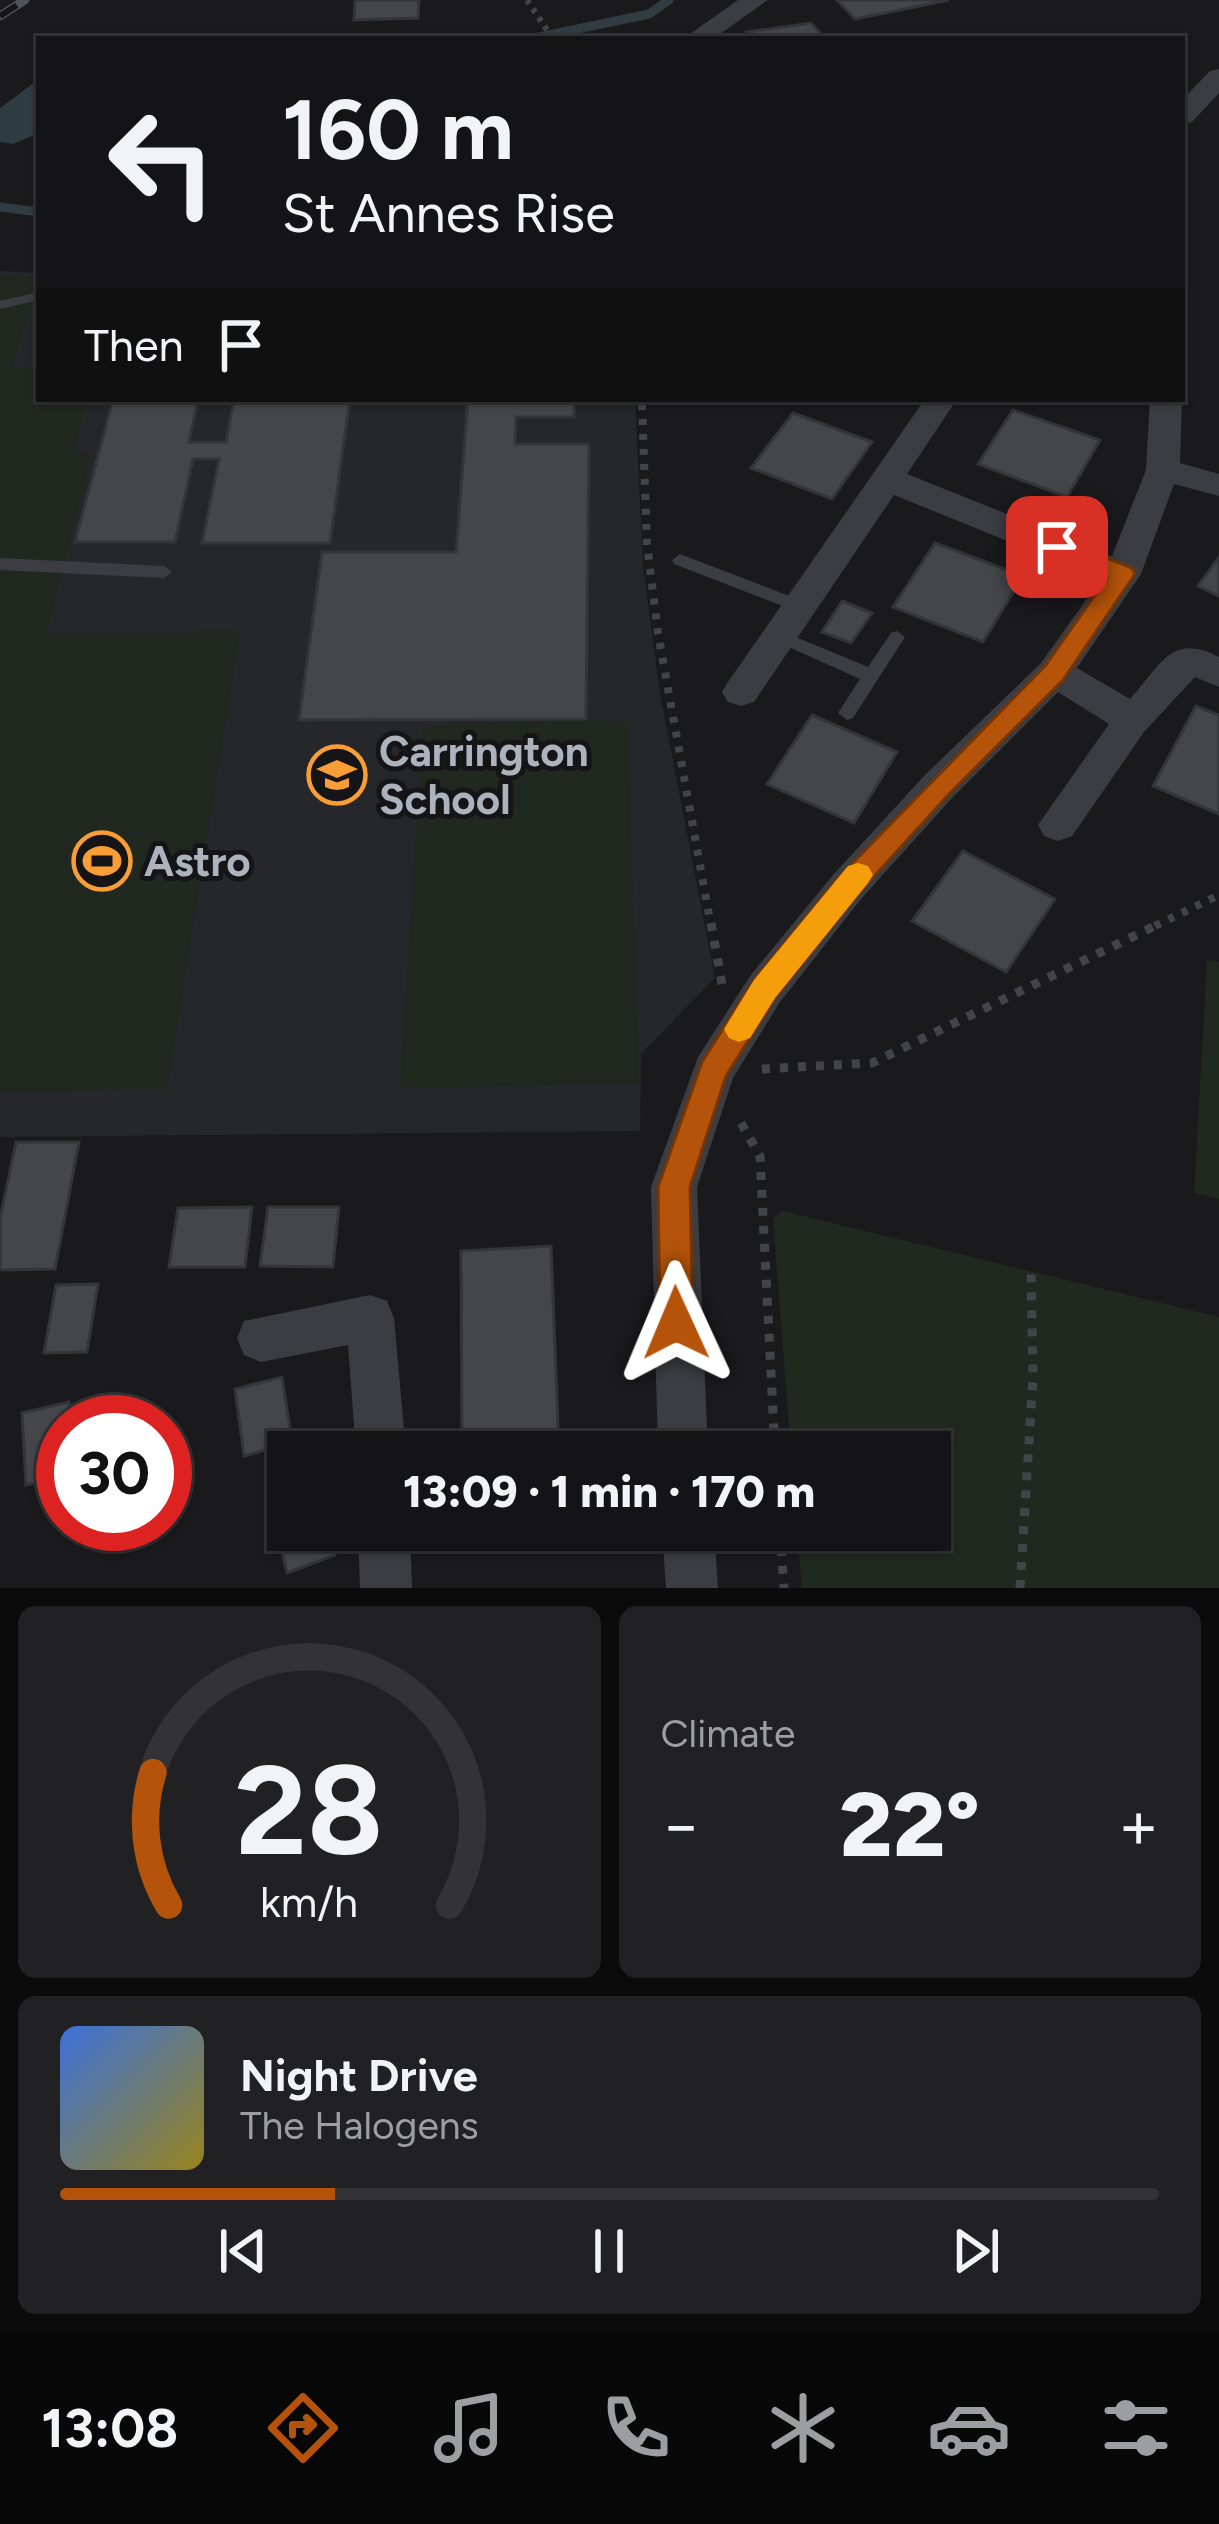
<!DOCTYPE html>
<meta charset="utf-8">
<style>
:root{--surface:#141416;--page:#212123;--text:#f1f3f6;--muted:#9d9ea1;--line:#333335;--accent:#b45309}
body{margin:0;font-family:Figtree,sans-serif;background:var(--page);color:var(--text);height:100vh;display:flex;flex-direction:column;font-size:45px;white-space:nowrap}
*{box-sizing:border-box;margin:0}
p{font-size:39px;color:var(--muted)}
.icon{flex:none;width:66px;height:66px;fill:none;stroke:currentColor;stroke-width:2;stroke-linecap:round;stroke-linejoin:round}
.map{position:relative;height:1588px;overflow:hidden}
.details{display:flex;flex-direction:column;gap:18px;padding:18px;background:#0b0b0c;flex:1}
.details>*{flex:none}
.guide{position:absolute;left:36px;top:36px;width:1149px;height:366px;border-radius:0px;box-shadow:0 3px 9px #0004,0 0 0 3px var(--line);background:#141416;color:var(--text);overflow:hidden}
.speed{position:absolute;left:36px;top:1395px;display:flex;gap:24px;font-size:60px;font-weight:700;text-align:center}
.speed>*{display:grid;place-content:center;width:156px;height:156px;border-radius:50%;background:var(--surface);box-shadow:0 3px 9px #0004,0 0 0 3px var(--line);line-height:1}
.speed .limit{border:18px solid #d22;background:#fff;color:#111}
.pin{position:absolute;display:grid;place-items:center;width:102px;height:102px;color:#fff;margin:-51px;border-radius:24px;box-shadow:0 6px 18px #0006}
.me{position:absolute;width:132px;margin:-66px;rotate:359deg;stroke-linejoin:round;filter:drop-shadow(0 0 9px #0008)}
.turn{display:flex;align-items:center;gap:42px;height:252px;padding:0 48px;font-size:54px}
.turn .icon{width:156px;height:156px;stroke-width:2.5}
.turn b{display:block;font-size:84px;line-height:102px}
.then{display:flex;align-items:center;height:114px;padding:0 48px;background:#0003;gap:24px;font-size:45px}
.big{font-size:90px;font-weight:800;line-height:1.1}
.details .widget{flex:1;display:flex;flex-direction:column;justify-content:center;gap:18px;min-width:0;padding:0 42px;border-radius:18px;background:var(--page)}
.details .dial{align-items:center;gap:0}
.dial svg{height:312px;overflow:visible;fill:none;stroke:var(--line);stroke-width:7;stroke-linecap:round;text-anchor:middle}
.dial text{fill:var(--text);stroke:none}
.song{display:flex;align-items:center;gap:36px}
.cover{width:144px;height:144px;border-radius:18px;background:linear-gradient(135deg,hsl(220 70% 55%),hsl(50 70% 35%))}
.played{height:12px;border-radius:6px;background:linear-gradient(90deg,var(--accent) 25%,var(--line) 25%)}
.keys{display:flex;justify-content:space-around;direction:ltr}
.heat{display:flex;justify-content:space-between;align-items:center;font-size:66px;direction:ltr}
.details .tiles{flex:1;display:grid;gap:18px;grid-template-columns:1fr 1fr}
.widget:last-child{grid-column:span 2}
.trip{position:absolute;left:267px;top:1431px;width:684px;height:120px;border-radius:0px;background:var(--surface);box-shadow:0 3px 9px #0004,0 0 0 3px var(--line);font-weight:800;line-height:120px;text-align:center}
.tab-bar{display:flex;height:192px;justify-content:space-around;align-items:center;background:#080809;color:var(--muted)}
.tab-bar .icon{width:84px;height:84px}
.tab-bar .current{color:var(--accent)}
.tab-bar b{font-size:54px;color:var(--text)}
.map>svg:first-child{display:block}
.built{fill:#26272a}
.green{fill:#202820}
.water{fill:#2f3c42}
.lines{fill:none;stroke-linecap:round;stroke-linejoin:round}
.stream{stroke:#2f3c42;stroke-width:9}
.building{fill:#44464a;stroke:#343539;stroke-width:3}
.path-far2{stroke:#414449;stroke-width:6;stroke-dasharray:4.5 6;stroke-linecap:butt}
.path-far1{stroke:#414449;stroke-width:8;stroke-dasharray:6 9;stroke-linecap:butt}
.path{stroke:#414449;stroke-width:9;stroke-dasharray:8 10;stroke-linecap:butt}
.lane{fill:#3b3d42;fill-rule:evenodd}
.street{fill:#3b3d42;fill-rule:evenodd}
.rail-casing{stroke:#4e5157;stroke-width:9}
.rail{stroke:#151518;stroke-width:6;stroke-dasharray:20;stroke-linecap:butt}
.route{fill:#b45309;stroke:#753606;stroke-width:3}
.slow{fill:#f59e0b}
.labels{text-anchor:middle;stroke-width:10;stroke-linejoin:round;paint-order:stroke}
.poi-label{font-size:42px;font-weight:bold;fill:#acb3bd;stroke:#151518;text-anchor:start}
</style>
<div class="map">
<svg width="1219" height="1588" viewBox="0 0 1219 1588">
<rect width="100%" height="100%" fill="#1a1a1d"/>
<path class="built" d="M0,271L39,273V399H635L643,565L660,694L715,978L641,1054L640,1131L0,1137Z"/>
<path class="green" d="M0,275L39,278L12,367L39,368V399H88L73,451L91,454L47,631L240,630L167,1089L0,1092Z
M586,719L627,723L639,1083L400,1088L423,726Z
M1207,960L1219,962V1199L1194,1193Z
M783,1211L1219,1317V1588H802L797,1530H930V1452H791L773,1218Z"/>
<path class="water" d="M39,79V133L13,144L0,142V108Z"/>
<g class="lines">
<path class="stream" d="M530,39L649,14L669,0
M0,207L39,212"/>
</g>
<path class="building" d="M355,0H419L418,18L354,20Z
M837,0H949L855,19Z
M811,23L826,39H755L747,32Z
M113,399H198L189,442H226L234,399H350L330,543H202L219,459H193L175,542H75Z
M468,399H574V417H516L515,444H589L586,719L299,720L322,552H456Z
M1013,410L1100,440L1067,497L978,464Z
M793,413L872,442L832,499L751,468Z
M935,543L1023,576L983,642L893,607Z
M1219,557V596L1198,586Z
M842,601L872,613L851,643L822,632Z
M1196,706L1219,715V814L1153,786Z
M812,715L897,752L854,823L767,784Z
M963,851L1055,899L1006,972L912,921Z
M16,1142H79L55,1269L0,1270V1219Z
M252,1207L245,1267H169L178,1208Z
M268,1207H339L333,1267L260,1266Z
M551,1246L559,1452H462L461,1251Z
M98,1284L87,1352L44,1353L56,1285Z
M282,1377L292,1443L244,1456L235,1389Z
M69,1402L71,1422H63V1476L26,1485L22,1413Z
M165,1466L171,1524L90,1545L89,1524H165Z
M288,1469V1530H328L335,1555L287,1573L265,1477Z"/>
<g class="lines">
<path class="path-far2" d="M527,0L553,39
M642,399V407"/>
<path class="path-far1" d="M642,404L647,544L658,633L711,926
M1155,926L1219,895"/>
<path class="path" d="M711,923L722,984
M762,1069L872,1063L1161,923
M741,1123L760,1156L775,1452
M780,1530L784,1588
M1020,1588L1033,1377L1031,1271"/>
<path class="lane" d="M39,292V300L0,309V301Z
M680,554L805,602L807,606L799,612L793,610L674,564L672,560Z
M0,558L164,566L172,572L164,578L0,570Z
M779,630L868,667L891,633L897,631L905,637L853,718L847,720L838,713L860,679L773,640L771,636L773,632Z"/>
<path class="street" d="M738,0H768L713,39H683Z
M1219,69V93L1192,122L1182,124V100L1210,71Z
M925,399H957L907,474L1112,556L1146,470L1150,399H1182L1180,463L1219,474V496L1174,484L1141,574L1077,668L1130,699C1161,665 1171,632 1219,657V687L1195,677L1144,732L1072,836L1058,841L1044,836L1038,825L1109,724L1058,692L953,797L861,899L780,1002L733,1078L697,1187L708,1452H658L651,1187L698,1057L750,976L833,875L925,775L1041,663L1101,579L894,495L754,702L741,706L728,702L722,692L728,682Z
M370,1295L387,1301L394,1318L406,1452H356L348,1345L261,1362L244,1355L237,1338L244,1321Z
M358,1530H410L412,1588H360Z
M662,1530H714L718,1588H666Z"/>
<defs>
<path id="rail" d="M0,16L25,0"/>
</defs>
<use href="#rail" class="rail-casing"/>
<use href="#rail" class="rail"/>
</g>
<path class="route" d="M1057,538L1132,568L1135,574L1063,680L949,794L857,895L775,998L726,1076L690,1187L693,1323L688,1335L676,1339L665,1335L660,1323L658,1187L702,1062L754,980L837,879L1045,666L1107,578L1048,553V541Z"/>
<path class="slow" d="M858,863L868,866L873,875L868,883L775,998L750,1038L739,1042L729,1038L724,1029L754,980L848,866Z"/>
<defs>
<symbol id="school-ring" viewBox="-11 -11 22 22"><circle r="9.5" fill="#151518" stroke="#f99d36" stroke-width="1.5"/><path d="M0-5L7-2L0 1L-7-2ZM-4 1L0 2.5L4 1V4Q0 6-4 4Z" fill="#f99d36"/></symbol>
<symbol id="stadium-ring" viewBox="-11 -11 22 22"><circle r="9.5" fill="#151518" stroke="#f99d36" stroke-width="1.5"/><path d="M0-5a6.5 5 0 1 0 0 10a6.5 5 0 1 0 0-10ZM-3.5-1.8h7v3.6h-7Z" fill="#f99d36"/></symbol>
</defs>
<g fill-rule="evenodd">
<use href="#school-ring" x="304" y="742" width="66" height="66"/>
<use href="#stadium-ring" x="69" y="828" width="66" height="66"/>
</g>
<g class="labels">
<g class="poi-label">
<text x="379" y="766">Carrington<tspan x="379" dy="48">School</tspan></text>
<text x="144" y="876">Astro</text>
</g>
</g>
</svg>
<div class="speed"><div class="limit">30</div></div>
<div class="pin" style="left:1057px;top:547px;background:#d93025"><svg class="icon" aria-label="arrive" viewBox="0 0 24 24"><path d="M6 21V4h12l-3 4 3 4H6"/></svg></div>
<svg class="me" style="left:676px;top:1323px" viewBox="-20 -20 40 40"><path d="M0-17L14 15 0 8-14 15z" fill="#b45309" stroke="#fff" stroke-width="4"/></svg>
<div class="trip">13:09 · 1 min · 170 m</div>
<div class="guide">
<div class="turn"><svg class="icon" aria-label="left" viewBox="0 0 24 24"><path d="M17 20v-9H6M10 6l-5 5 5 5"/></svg><div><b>160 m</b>St Annes Rise</div></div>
<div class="then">Then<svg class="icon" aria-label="arrive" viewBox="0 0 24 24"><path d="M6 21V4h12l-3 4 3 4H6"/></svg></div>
</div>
</div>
<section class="details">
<div class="tiles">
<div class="widget dial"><svg viewBox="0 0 100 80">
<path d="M14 69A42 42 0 1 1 86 69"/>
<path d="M14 69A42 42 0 0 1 10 35" stroke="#b45309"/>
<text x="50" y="56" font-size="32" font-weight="700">28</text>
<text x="50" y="72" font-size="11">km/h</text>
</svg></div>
<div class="widget"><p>Climate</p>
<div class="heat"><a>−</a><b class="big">22°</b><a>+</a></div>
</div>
<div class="widget">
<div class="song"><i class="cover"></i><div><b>Night Drive</b><p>The Halogens</p></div></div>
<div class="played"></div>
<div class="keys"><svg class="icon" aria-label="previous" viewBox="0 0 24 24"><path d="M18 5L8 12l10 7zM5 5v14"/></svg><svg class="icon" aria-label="pause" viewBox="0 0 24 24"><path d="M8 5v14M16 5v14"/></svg><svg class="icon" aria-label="next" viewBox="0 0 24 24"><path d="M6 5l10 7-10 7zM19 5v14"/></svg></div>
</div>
</div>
</section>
<nav class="tab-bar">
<b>13:08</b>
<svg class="icon current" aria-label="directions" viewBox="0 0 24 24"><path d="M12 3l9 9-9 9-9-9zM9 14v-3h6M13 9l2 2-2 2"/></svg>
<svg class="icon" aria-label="music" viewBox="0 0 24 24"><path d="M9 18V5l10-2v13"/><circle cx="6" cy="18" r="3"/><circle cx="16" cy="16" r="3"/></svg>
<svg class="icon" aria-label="phone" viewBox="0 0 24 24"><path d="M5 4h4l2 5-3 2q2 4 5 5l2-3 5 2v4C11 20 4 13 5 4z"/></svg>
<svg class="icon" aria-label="climate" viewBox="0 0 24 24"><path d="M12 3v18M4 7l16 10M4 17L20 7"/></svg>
<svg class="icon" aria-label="car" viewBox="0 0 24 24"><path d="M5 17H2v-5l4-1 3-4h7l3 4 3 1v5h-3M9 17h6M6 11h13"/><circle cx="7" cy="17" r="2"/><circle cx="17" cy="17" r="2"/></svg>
<svg class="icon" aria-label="filters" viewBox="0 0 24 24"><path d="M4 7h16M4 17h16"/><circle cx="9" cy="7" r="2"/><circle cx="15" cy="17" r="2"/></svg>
</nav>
